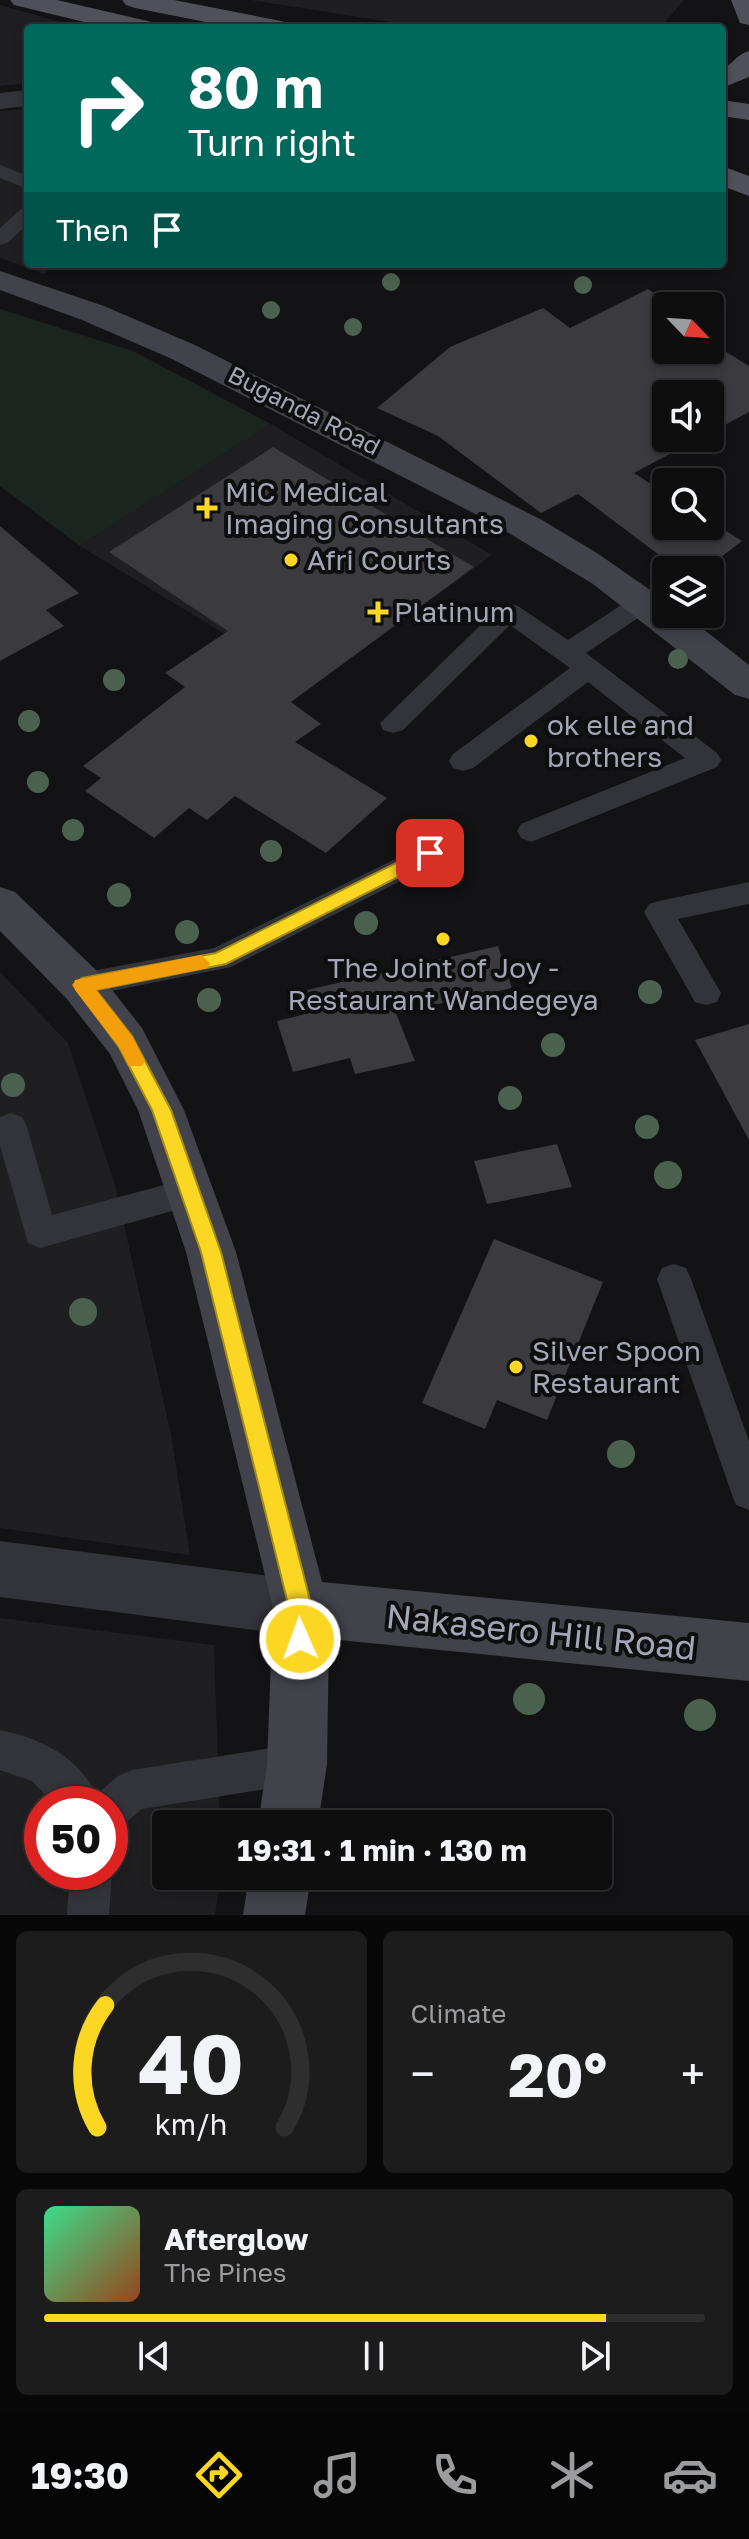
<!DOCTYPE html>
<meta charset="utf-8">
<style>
:root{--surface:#0e0e0f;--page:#1c1c1d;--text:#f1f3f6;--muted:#9b9c9e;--line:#2e2e2f;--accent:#fbd723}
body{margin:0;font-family:"Golos Text",sans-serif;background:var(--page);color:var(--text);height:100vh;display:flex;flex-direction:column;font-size:30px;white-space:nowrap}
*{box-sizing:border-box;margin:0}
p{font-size:26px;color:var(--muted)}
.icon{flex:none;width:44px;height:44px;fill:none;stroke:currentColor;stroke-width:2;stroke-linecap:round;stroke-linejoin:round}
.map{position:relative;height:1915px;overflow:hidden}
.sheet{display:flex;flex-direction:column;gap:16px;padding:16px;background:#080808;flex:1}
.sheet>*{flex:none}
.top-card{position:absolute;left:24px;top:24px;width:702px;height:244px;border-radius:8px;box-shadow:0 4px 12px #0003,0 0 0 2px var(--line);background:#00695c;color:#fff;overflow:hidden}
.needle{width:52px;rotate:115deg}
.fabs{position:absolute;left:652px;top:292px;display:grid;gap:16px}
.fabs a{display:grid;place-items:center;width:72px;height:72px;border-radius:8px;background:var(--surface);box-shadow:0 4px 12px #0003,0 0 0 2px var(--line);font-size:40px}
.speed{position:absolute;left:24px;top:1786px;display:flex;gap:16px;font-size:40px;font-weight:700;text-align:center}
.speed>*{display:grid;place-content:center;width:104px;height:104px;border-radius:50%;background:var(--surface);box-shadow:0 4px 12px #0003,0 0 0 2px var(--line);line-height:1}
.speed .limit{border:12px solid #d22;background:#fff;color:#111}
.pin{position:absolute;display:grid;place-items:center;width:68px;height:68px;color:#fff;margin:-34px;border-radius:16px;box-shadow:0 4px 12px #0006}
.me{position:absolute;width:88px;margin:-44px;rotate:358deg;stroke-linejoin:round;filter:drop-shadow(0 0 6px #0008)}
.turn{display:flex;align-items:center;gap:28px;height:168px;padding:0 32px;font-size:36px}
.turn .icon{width:104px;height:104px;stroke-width:2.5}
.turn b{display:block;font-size:56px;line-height:68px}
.then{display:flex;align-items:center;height:76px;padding:0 32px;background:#0003;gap:16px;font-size:30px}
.big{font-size:60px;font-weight:700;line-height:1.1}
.sheet .tile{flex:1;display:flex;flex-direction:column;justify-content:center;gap:12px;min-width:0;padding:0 28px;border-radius:12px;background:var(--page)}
.sheet .dial{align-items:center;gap:0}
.dial svg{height:208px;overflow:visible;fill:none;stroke:var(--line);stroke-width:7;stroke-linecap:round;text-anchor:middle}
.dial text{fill:var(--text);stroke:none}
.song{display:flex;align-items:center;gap:24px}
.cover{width:96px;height:96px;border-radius:12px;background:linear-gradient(135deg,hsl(150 70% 55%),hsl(20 70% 35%))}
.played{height:8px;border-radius:4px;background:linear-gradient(90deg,var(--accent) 85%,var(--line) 85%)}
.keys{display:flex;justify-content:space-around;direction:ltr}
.heat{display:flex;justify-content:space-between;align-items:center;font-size:44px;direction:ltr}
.sheet .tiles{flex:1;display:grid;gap:16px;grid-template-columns:1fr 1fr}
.tile:last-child{grid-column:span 2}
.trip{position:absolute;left:152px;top:1810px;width:460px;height:80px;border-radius:8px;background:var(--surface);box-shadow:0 4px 12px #0003,0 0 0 2px var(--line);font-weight:700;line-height:80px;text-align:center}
.menu{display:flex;height:128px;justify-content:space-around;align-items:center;background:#060606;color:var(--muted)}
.menu .icon{width:56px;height:56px}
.menu .active{color:var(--accent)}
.menu b{font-size:36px;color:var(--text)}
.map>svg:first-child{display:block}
.built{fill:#1f1e21;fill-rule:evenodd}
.green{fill:#1c241f}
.building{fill:#3a3a3f}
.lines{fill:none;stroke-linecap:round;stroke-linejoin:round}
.service{fill:#33333a;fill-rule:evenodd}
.tertiary{fill:#33333a;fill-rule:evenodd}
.secondary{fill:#41424a;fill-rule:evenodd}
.primary{fill:#4f5059;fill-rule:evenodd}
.tree{fill:#4b6150}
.route{fill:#fbd723;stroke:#a38c17;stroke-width:2}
.slow{fill:#f59e0b}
.poi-dot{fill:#fbd723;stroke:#0e0e0f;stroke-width:3}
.labels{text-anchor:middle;stroke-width:8;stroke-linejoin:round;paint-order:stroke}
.far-street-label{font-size:24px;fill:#a3a6b6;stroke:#0e0e0f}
.poi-label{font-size:28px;fill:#a3a6b6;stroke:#0e0e0f;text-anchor:start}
.near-street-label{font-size:34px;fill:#a3a6b6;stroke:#0e0e0f}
</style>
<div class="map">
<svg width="749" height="1915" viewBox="0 0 749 1915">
<rect width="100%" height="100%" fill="#131214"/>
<path class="built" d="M251,0H684L660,28H428Z
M0,5L82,28H28V83L0,86Z
M28,109V264H55L44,274L0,258V111Z
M271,424L492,555L312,687L80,546Z
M0,972L68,1043L115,1185L171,1434L190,1555L0,1528Z
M0,1618L214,1645L220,1824H166V1876H221L215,1915H0ZM42,1804H110V1872H42Z"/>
<path class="green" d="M0,309L133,351L271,424L80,546L0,486Z"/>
<path class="building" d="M648,289L674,306H666V350H710V342L749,366V412L710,433V394H666V438H700L634,473L666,494V526H710V521L742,541L704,570H679L578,494L541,513L438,436L377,408L450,347L543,308L570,328Z
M273,447L474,567L291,702L321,724L295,742L387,798L326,853L235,796L207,820L189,808L154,838L85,791L101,778L83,766L185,687L165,673L228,631L109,552Z
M0,526L79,593L46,610L64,626L0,661Z
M498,946L512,988L396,1013L415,1061L355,1074L350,1058L293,1072L277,1021L314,1012L307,990Z
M749,1024V1140L695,1040Z
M557,1144L572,1187L487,1204L474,1161Z
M494,1239L603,1282L547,1420L497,1400L485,1429L422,1403Z"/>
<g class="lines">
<path class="service" d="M0,165L28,176V189L0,178Z
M28,207V224L7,243L0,245V228L21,209Z
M644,594L653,596L657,602L653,608L586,653L717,753L721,760L717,767L541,838L531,842L521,838L517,831L521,824L685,758L588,682L473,768L463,771L453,768L449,761L453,754L570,668L510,625L403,730L393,733L383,730L380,723L500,606L509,603L518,606L568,640L635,596Z
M430,842L440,845L444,853L440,861L231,967L82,997L71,994L67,985L71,976L82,973L214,948Z
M749,882V904L678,919L721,993L717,1002L706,1005L695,1002L644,912L649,904L659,901Z
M11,1113L22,1117L27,1127L52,1215L190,1178L202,1182L207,1192L202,1202L190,1206L40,1248L28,1243L0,1146V1117Z
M674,1264L686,1268L691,1279L749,1441V1510L736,1505L731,1492L657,1279L662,1268Z
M0,1730C39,1738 79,1756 96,1795L118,1776L132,1770L297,1744L311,1750L317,1764L311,1778L297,1784L142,1809L124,1824L110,1830V1804H54L32,1781L0,1770Z
M110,1867L112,1872L109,1915H67L70,1872H110Z"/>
<path class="tertiary" d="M28,90V106L0,109V93Z
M0,1541L301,1580L321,1588L329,1608L321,1628L301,1636L0,1597Z"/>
<path class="secondary" d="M0,271L104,306L195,345L542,520L597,553L666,601V614H684L749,665V699L735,695L593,584L489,521L172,359L82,320L0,290Z
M0,887L15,892L98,972L142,1028L184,1110L236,1252L322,1582L749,1623V1681L329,1639L327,1764L318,1824H258L267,1764L273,1608L186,1252L138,1110L110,1054L66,998L0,931Z
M249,1876H311L305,1915H243Z"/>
<path class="primary" d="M10,0H57L152,22L156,28H109L14,5Z
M122,0H174L276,20L285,22L289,28H236L135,8L126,5Z
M731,0H749V25L740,23Z
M749,51V77L722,88V69C733,64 737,54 749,51Z
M722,100L749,104V120L722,116Z
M722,166L749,176V196L722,186Z"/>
</g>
<g class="tree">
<circle cx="391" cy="282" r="9"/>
<circle cx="583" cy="285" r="9"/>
<circle cx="271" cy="310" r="9"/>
<circle cx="353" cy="327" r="9"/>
<circle cx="678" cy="659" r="10"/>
<circle cx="114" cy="680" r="11"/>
<circle cx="29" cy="721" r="11"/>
<circle cx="38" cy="782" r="11"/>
<circle cx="73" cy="830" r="11"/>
<circle cx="271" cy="851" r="11"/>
<circle cx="119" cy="895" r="12"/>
<circle cx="366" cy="923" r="12"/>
<circle cx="187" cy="932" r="12"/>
<circle cx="650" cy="992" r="12"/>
<circle cx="209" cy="1000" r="12"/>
<circle cx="553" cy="1045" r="12"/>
<circle cx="13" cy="1085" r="12"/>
<circle cx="510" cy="1098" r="12"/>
<circle cx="647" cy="1127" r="12"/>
<circle cx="668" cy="1175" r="14"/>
<circle cx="83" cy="1312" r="14"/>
<circle cx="621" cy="1454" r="14"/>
<circle cx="529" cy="1699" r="16"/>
<circle cx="700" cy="1715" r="16"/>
</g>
<path class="route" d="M430,846L439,853L436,858L226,964L96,990L132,1036L171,1110L221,1252L312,1608V1639L308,1648L300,1651L292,1648L288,1639L289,1608L201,1252L152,1110L119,1047L73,985L82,978L216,953Z"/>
<path class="slow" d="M201,955L210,963L208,968L96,990L132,1036L145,1061L142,1066H129L119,1047L75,990L73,985L75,980Z"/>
<g class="poi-dot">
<path d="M203 496h8v8h8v8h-8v8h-8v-8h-8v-8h8z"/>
<circle cx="291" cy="560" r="8"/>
<path d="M374 600h8v8h8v8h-8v8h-8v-8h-8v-8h8z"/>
<circle cx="531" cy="741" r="8"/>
<circle cx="443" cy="939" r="8"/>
<circle cx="516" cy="1367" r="8"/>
</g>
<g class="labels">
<g class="far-street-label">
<text transform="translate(304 411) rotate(27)" y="8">Buganda Road</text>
</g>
<g class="poi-label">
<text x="225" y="502">MiC Medical<tspan x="225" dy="32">Imaging Consultants</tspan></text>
<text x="307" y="570">Afri Courts</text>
<text x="394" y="622">Platinum</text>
<text x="547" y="735">ok elle and<tspan x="547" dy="32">brothers</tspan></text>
<text x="443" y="978" text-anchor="middle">The Joint of Joy -<tspan x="443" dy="32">Restaurant Wandegeya</tspan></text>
<text x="532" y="1361">Silver Spoon<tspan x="532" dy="32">Restaurant</tspan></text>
</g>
<g class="near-street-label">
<text transform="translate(541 1632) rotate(6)" y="12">Nakasero Hill Road</text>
</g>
</g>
</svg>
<div class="fabs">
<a><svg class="needle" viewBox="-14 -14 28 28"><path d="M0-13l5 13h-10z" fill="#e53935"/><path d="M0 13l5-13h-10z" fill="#9b9c9e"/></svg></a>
<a><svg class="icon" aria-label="sound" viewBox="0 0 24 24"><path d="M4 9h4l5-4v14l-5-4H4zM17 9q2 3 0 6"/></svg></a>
<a><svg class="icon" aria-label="search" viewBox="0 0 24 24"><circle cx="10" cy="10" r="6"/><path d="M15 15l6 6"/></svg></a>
<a><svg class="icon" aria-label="layers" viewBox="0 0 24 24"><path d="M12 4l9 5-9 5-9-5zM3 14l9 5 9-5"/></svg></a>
</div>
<div class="speed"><div class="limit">50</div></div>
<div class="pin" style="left:430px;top:853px;background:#d93025"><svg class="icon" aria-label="arrive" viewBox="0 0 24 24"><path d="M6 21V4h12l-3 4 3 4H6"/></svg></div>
<svg class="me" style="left:300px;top:1639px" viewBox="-20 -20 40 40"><circle r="17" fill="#fbd723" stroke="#fff" stroke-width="3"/><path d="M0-11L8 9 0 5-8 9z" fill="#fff"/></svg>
<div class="trip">19:31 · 1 min · 130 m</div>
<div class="top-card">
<div class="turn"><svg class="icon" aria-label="right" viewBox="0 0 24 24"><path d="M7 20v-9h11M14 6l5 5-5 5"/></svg><div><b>80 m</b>Turn right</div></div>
<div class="then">Then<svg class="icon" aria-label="arrive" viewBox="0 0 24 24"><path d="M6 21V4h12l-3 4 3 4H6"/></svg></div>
</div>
</div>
<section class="sheet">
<div class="tiles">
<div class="tile dial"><svg viewBox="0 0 100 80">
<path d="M14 69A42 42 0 1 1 86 69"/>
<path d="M14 69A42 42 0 0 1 17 22" stroke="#fbd723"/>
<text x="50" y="56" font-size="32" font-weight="700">40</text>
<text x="50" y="72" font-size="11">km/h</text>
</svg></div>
<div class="tile"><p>Climate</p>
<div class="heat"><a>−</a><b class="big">20°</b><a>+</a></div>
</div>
<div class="tile">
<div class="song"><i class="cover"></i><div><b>Afterglow</b><p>The Pines</p></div></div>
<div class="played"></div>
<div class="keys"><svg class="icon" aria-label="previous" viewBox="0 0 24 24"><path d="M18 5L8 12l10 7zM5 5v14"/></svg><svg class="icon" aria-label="pause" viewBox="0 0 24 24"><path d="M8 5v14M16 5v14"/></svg><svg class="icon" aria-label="next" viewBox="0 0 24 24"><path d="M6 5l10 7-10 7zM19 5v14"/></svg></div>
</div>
</div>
</section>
<nav class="menu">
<b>19:30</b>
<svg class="icon active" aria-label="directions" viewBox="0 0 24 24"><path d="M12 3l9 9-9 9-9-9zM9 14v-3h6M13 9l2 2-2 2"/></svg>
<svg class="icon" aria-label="music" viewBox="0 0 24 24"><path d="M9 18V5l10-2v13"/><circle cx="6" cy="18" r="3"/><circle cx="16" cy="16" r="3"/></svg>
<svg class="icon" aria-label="phone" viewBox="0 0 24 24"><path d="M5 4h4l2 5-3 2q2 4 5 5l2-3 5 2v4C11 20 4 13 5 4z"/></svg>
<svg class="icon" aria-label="climate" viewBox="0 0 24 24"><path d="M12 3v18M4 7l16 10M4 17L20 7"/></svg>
<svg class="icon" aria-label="car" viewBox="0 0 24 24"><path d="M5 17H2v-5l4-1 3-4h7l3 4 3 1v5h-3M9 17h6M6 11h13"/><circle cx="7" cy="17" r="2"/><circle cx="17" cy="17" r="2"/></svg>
</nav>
